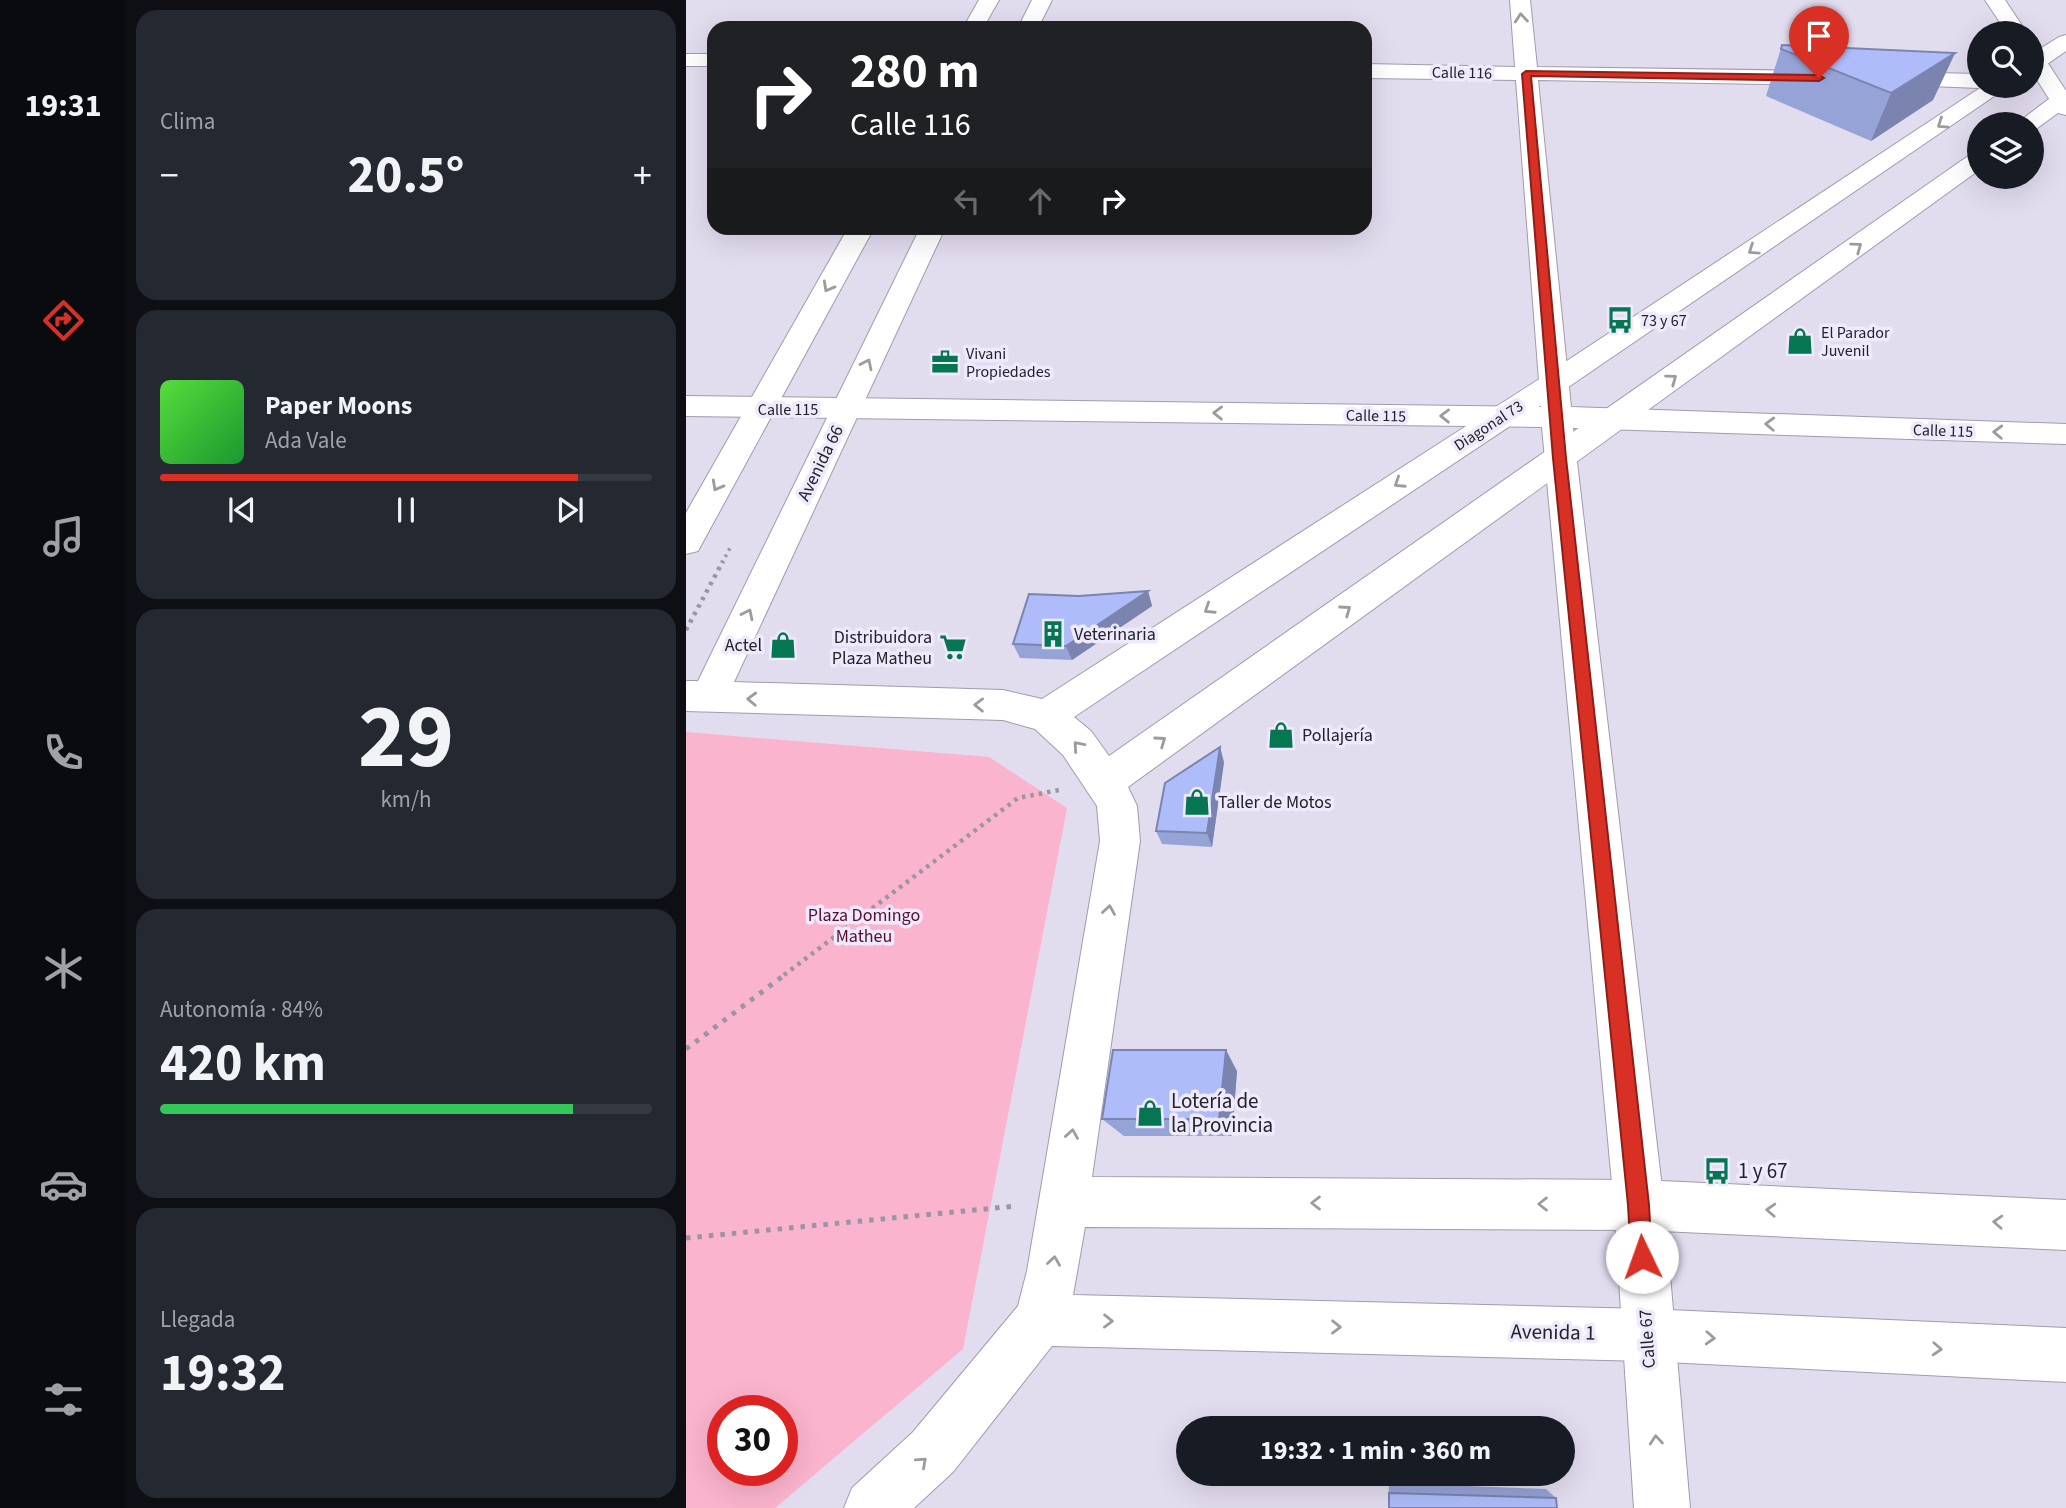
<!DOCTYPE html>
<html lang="es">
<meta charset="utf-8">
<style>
:root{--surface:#171b24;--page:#242831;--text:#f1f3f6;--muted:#9ea1a6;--line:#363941;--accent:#d93025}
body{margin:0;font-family:"Source Sans 3",sans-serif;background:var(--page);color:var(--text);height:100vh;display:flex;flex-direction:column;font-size:26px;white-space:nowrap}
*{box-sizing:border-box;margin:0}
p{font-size:23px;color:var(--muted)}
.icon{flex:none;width:38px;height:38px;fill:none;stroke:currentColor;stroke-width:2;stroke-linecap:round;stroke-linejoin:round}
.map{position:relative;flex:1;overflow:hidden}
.side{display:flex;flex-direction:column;gap:10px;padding:10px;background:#0d0f14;width:560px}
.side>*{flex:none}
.banner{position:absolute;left:21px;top:21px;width:665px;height:214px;border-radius:21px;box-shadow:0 7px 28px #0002;background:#202124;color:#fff;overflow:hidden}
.tools{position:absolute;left:1281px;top:21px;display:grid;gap:14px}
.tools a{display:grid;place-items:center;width:77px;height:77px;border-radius:50%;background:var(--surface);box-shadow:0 7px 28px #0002;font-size:35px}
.speed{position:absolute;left:21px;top:1395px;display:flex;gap:14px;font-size:35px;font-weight:700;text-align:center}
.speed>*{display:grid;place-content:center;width:91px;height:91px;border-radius:50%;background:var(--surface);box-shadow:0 7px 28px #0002;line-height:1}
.speed .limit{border:10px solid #d22;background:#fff;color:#111}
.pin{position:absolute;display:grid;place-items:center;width:60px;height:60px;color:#fff;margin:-72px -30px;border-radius:50% 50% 50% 0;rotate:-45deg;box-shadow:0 0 7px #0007}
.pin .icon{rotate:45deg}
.me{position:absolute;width:77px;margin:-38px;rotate:357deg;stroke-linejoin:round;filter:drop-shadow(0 0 5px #0008)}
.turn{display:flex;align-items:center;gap:24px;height:147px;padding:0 28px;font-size:32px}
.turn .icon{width:91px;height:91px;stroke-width:2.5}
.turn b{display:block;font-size:49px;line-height:60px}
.lanes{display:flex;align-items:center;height:66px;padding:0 28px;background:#0003;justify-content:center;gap:35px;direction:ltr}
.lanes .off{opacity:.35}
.big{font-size:52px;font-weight:700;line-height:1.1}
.side .card{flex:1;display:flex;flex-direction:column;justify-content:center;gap:10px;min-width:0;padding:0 24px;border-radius:21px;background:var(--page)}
.side .dial{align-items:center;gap:0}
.dial b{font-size:91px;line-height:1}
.song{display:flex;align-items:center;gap:21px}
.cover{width:84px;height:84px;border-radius:10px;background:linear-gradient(135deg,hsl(110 70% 55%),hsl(130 70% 35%))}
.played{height:7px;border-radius:4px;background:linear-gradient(90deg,var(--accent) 85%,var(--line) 85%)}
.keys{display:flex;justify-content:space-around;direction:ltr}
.heat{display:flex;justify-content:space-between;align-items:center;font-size:38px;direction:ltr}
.charge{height:10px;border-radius:5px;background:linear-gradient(90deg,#34c759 84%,var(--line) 0)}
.trip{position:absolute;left:490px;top:1416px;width:399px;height:70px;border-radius:35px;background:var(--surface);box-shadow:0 7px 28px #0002;font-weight:700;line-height:70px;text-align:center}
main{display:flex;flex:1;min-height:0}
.tab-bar{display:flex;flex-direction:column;width:126px;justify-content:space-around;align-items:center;background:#090b0e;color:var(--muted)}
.tab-bar .icon{width:49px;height:49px}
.tab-bar .on{color:var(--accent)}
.tab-bar b{font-size:32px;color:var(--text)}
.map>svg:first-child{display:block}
.green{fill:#fab4cd;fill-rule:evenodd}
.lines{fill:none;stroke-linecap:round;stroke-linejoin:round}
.minor-casing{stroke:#a19bac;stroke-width:2}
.secondary-casing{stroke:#a19bac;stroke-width:2}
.path-far2{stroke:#9a95a3;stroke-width:3.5;stroke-dasharray:2.5 4.5;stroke-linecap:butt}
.path-far1{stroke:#9a95a3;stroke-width:4.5;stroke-dasharray:3.5 5;stroke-linecap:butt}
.path{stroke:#9a95a3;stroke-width:5;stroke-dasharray:4.5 7;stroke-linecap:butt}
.minor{fill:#fff;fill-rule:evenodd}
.secondary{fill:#fff;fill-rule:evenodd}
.wall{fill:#96a3d7}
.shaded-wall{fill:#7a84af}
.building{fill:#aebdfa;stroke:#7a84af;stroke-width:2}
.oneway{stroke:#9c9c9e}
.route{fill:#d93025;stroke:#8d1f18;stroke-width:2}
.labels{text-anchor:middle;stroke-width:7;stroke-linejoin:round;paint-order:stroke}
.far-street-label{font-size:16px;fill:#242228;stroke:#efe9fc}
.far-poi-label{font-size:16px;fill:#242228;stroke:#efe9fc;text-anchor:start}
.street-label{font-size:18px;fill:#242228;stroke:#efe9fc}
.poi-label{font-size:18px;fill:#242228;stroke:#efe9fc;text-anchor:start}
.park-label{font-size:18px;fill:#580c32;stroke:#efe9fc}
.near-poi-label{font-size:21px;fill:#242228;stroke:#efe9fc;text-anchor:start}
.near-street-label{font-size:21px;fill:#242228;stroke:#efe9fc}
</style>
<main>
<nav class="tab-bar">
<b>19:31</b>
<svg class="icon on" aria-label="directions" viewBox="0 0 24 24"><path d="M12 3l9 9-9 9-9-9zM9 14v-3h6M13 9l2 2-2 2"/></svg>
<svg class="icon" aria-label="music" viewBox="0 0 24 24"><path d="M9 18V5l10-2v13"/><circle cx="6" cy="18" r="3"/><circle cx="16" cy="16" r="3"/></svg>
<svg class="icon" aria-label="phone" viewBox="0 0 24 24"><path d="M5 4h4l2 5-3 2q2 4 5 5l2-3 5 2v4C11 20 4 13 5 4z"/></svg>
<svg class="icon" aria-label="climate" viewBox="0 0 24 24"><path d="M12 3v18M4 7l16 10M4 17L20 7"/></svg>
<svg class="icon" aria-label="car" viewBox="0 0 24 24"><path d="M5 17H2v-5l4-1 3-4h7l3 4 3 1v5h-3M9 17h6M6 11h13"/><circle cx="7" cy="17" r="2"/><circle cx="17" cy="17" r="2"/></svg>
<svg class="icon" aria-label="filters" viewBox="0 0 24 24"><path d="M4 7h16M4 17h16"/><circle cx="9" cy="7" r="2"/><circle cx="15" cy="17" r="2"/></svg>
</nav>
<section class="side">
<div class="card"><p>Clima</p>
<div class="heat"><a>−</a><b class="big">20.5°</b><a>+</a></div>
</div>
<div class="card">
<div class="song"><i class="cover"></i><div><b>Paper Moons</b><p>Ada Vale</p></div></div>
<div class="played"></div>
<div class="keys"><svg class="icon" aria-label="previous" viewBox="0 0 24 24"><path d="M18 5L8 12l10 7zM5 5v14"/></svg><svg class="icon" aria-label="pause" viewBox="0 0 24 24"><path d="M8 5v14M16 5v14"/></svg><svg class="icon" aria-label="next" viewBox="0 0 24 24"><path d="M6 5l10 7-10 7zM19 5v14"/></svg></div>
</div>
<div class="card dial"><b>29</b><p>km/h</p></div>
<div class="card"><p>Autonomía · 84%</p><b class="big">420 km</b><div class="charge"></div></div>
<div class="card"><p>Llegada</p><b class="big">19:32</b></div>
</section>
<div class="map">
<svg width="1380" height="1508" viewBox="0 0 1380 1508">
<rect width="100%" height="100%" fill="#e2dcef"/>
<path class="green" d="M0,732L303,757L381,808L277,1349L89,1508H0ZM37,1410H96V1470H37Z"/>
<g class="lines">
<defs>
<path id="minor" d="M824,0H844L851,67L1139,71L1147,73L1150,78L1147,83L1139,85L852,80L885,407L1380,424V444L887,428L978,1205L1004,1508H948L928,1205L856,427L0,416V396L855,407L830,80L679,78V64L829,67Z
M1299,0H1319L1341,33H1321Z
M1346,50L1354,51L1380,91V115L1372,113L1346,72Z
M0,54H28V66H0Z
M1203,72L1293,74V86H1301L1293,88L1195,84L1192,79L1195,74Z"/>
<path id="secondary" d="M293,0H313L297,28H277Z
M346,0H366L352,28H332Z
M1380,35V51L1354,69L1346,70V54L1373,37Z
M1297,86H1323L878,390L388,717L405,731L423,756L1285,154L1293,152V170L442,787L451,806L454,841L406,1177L953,1180L1380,1200V1250L953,1230L399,1227L387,1295L960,1309L1380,1328V1382L960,1361L366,1346L267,1472L228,1508H158L166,1488L227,1432L332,1306L341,1271L414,841L411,806L377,755L349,729L317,720L0,711V681H12L234,228H259L48,682L317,690L356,699L858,376Z
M1380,90V107L1350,129L1346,130V124H1330L1372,92Z
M162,228H188L12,551L0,554V513Z"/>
</defs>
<use href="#minor" class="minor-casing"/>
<use href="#secondary" class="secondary-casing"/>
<path class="path-far2" d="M36,563L44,548"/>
<path class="path-far1" d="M0,630L37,561
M98,975L332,798L373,790"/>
<path class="path" d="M0,1049L101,973
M0,1238L330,1206"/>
<use href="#minor" class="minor"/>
<use href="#secondary" class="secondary"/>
</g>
<path class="wall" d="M1096,45L1269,53L1247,100L1185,141L1080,96Z
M462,591L466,606L386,660L334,658L327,644L393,596Z
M538,762L526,847L476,844L470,831Z
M551,1071L546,1136H438L416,1119Z
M703,1483L860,1489L870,1498L871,1508H702Z"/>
<path class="shaded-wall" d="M1269,53L1247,100L1185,141L1205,93Z
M462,591L466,606L386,660L380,646Z
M534,747L538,762L526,847L521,833Z
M540,1050L551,1071L546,1136L533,1119Z"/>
<path class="building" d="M1096,45L1269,53L1205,93L1095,49Z
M462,591L380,646L327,644L343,594L393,596Z
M534,747L521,833L470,831L479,783Z
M427,1050H540L533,1119H416Z
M703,1493L870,1498L871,1508H703Z"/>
<defs><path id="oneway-chevron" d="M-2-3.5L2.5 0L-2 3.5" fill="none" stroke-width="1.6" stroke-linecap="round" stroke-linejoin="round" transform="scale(1.75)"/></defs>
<g class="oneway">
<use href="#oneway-chevron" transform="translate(835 18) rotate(-95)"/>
<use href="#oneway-chevron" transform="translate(1256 124) rotate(146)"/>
<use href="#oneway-chevron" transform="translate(1171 247) rotate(-36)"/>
<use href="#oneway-chevron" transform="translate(1067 250) rotate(146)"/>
<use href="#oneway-chevron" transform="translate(142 287) rotate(119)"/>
<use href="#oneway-chevron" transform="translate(181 364) rotate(-64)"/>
<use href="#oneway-chevron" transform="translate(986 379) rotate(-36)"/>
<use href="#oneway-chevron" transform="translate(532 413) rotate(-179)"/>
<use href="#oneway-chevron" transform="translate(759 416) rotate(-179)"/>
<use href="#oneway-chevron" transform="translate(1084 424) rotate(-178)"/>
<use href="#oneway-chevron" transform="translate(1312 432) rotate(-178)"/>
<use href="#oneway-chevron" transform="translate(713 483) rotate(147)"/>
<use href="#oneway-chevron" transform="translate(31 486) rotate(119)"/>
<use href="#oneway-chevron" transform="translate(523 609) rotate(147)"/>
<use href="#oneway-chevron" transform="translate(660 610) rotate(-35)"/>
<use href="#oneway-chevron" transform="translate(62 614) rotate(-64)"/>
<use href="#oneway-chevron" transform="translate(66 699) rotate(-178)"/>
<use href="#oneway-chevron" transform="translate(293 705) rotate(-179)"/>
<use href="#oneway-chevron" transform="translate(475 741) rotate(-35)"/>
<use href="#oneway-chevron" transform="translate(392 746) rotate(-131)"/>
<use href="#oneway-chevron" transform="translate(423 910) rotate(-81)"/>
<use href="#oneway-chevron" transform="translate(386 1134) rotate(-81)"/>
<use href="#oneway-chevron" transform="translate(630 1203) rotate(-180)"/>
<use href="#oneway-chevron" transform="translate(857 1204) rotate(-180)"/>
<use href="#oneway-chevron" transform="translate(1085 1210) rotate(-177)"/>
<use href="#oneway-chevron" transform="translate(1312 1222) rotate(-177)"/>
<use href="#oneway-chevron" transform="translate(368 1261) rotate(-82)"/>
<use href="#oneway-chevron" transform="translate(422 1321) rotate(1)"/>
<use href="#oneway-chevron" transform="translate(650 1327) rotate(1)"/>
<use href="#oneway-chevron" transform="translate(1024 1338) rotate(3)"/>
<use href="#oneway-chevron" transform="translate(1251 1349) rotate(3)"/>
<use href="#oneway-chevron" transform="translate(970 1440) rotate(-95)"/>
<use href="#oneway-chevron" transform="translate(236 1462) rotate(-42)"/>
</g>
<path class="route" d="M840,71L1133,75L1138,78L1133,81L845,76L880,458L963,1205L966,1257L963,1264L956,1267L948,1264L945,1257L942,1205L867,458L836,74Z"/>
<defs>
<symbol id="bus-bare" viewBox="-9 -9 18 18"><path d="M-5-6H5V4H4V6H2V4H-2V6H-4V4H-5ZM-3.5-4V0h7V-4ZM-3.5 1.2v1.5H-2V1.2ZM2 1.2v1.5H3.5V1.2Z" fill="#057651" stroke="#efe9fc" stroke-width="2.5" paint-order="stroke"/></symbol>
<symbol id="shop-bare" viewBox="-9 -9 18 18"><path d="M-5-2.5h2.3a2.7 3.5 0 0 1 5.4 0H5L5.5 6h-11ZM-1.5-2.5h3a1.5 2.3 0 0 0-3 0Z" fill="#057651" stroke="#efe9fc" stroke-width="2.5" paint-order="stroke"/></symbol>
<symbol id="office-bare" viewBox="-9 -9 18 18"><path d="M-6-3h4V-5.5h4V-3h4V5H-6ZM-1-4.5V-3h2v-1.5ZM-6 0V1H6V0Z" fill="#057651" stroke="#efe9fc" stroke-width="2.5" paint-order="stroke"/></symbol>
<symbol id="building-bare" viewBox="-9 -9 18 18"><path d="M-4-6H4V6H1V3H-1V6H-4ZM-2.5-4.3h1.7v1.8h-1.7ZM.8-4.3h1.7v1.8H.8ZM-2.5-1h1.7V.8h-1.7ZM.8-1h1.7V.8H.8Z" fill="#057651" stroke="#efe9fc" stroke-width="2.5" paint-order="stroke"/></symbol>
<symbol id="supermarket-bare" viewBox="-9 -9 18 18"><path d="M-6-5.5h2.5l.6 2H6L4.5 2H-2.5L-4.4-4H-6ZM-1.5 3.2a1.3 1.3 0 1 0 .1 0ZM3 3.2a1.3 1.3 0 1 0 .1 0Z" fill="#057651" stroke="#efe9fc" stroke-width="2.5" paint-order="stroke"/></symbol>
</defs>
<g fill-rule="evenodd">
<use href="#bus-bare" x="915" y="301" width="38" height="38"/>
<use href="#shop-bare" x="1095" y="322" width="38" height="38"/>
<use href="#office-bare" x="240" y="343" width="38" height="38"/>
<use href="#building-bare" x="348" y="615" width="38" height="38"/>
<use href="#shop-bare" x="78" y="626" width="38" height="38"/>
<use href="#supermarket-bare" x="248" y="628" width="38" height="38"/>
<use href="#shop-bare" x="576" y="716" width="38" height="38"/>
<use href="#shop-bare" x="492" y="783" width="38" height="38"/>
<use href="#shop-bare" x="445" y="1094" width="38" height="38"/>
<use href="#bus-bare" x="1012" y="1152" width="38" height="38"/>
</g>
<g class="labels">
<g class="far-street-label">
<text transform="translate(776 72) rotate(1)" y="6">Calle 116</text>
<text x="102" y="415">Calle 115</text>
<text transform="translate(690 415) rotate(1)" y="6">Calle 115</text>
<text transform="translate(802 425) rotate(-33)" y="6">Diagonal 73</text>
<text transform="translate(1257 430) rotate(2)" y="6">Calle 115</text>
</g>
<g class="far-poi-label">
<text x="955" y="326">73 y 67</text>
<text x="1135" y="338">El Parador<tspan x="1135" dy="18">Juvenil</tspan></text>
<text x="280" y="359">Vivani<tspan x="280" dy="18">Propiedades</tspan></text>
</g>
<g class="street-label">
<text transform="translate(134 463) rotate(-64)" y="6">Avenida 66</text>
<text transform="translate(961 1339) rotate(-94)" y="6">Calle 67</text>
</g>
<g class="poi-label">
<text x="388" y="640">Veterinaria</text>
<text x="246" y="643" text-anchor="end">Distribuidora<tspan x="246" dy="21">Plaza Matheu</tspan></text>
<text x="76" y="651" text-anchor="end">Actel</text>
<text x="616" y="741">Pollajería</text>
<text x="532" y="808">Taller de Motos</text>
</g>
<g class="park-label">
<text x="178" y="921">Plaza Domingo<tspan x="178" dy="21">Matheu</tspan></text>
</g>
<g class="near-poi-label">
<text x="485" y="1108">Lotería de<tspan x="485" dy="24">la Provincia</tspan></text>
<text x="1052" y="1178">1 y 67</text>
</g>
<g class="near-street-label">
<text transform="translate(867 1332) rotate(1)" y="7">Avenida 1</text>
</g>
</g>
</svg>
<div class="tools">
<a><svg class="icon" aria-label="search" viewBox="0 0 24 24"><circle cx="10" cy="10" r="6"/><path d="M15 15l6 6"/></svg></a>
<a><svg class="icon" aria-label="layers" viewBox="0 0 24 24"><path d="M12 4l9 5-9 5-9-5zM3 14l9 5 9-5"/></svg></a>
</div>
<div class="speed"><div class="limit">30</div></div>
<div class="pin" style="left:1133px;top:78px;background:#d93025"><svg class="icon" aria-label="arrive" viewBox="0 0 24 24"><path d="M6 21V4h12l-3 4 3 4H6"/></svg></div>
<svg class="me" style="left:956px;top:1257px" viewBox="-20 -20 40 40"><circle r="19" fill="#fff"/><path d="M0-13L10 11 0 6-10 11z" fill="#d93025"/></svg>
<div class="trip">19:32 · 1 min · 360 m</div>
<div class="banner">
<div class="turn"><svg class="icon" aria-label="right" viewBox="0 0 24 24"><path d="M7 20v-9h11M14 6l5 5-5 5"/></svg><div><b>280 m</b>Calle 116</div></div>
<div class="lanes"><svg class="icon off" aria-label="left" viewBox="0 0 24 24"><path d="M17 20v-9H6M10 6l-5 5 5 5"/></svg><svg class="icon off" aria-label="ahead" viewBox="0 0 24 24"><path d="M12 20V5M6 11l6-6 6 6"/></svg><svg class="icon" aria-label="right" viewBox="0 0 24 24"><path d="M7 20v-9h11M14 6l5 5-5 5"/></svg></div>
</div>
</div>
</main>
